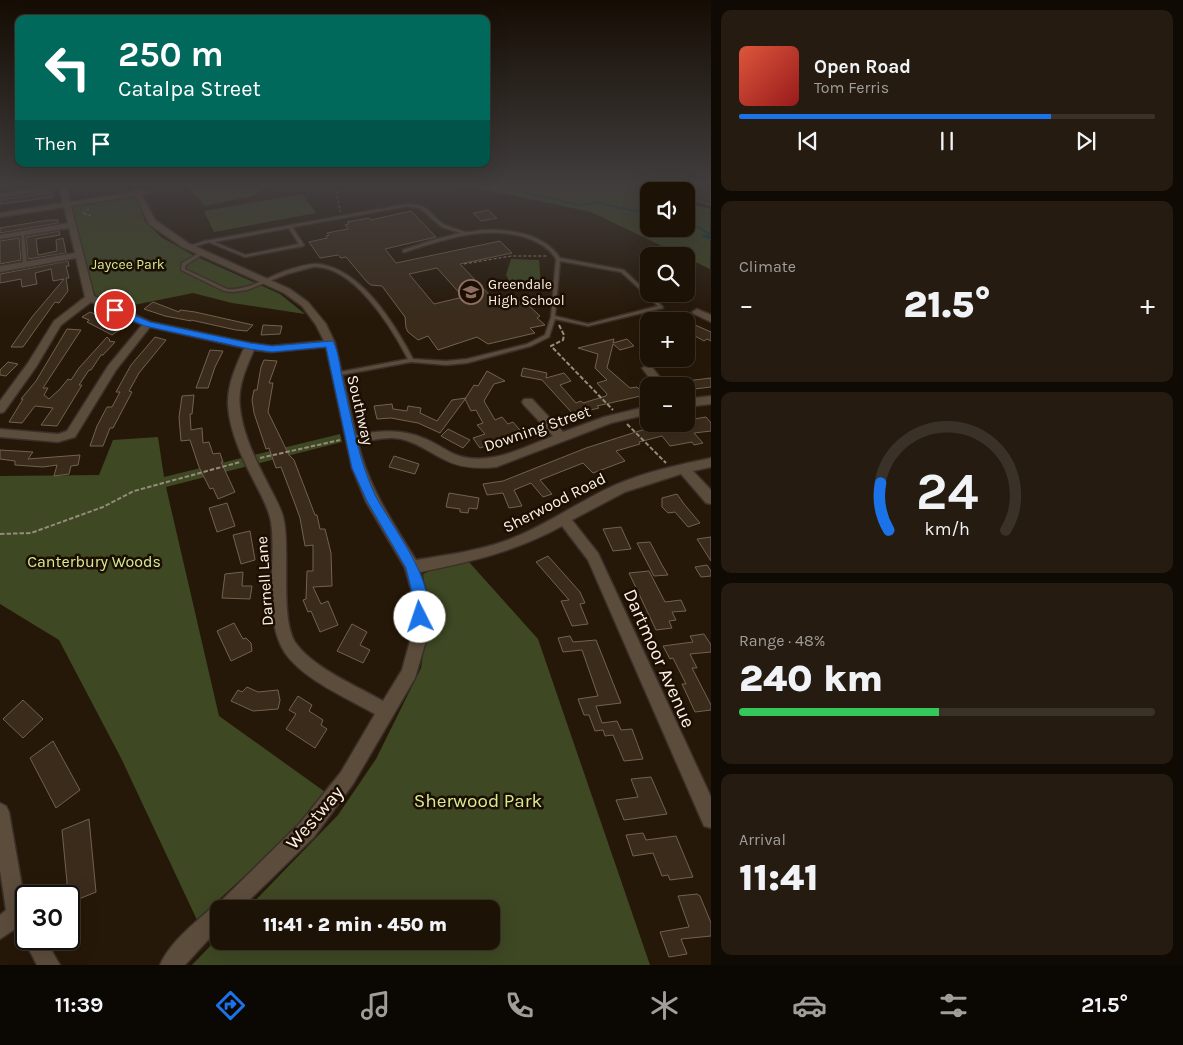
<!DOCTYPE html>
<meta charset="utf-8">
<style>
:root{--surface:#1c1206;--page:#251b10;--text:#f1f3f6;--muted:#a09e9b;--line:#3a3228;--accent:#1a73e8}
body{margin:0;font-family:Karla,sans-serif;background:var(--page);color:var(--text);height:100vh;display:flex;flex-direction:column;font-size:19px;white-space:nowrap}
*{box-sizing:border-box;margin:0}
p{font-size:16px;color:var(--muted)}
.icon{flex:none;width:28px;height:28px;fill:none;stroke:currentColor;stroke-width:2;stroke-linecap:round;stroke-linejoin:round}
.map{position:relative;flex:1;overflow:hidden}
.details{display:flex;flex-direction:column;gap:10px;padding:10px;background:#0f0a03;width:472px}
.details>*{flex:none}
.banner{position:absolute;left:15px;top:15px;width:475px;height:152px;border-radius:10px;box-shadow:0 5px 20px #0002,0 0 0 1px var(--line);background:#00695c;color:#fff;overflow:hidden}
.fabs{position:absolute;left:640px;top:182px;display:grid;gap:10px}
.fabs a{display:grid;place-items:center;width:55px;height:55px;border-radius:10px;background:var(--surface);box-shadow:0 5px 20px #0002,0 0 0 1px var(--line);font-size:25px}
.speed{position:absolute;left:15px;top:885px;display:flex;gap:10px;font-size:25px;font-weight:700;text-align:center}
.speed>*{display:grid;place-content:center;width:65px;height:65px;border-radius:50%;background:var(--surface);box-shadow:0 5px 20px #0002,0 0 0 1px var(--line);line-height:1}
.speed .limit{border:2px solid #111;border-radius:8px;background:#fff;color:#111}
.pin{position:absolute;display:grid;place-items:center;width:42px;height:42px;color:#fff;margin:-21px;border:2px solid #fff;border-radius:50%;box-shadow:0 1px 5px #0007}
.me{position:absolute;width:55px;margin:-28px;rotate:356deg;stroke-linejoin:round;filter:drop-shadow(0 0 4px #0008)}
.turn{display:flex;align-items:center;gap:18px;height:105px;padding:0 20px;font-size:22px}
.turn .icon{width:65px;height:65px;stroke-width:2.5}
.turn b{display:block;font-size:35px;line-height:42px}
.then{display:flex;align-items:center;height:48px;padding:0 20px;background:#0003;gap:10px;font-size:19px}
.big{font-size:38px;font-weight:800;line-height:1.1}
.details .tile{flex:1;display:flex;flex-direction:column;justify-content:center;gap:8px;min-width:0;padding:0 18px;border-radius:10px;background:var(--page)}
.details .dial{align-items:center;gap:0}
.dial svg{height:130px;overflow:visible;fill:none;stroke:var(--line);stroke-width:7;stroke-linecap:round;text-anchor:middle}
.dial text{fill:var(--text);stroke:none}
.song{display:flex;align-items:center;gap:15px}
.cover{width:60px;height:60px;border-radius:8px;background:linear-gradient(135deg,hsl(10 70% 55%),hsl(0 70% 35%))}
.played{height:5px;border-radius:2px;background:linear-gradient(90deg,var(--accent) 75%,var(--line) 75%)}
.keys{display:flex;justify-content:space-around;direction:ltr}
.heat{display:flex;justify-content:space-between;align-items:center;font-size:28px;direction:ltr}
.charge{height:8px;border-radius:4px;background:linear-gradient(90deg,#34c759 48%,var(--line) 0)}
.trip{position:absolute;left:210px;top:900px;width:290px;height:50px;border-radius:10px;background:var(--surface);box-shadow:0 5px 20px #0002,0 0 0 1px var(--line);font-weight:800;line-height:50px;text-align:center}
.dock{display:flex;height:80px;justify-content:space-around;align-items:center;background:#0b0702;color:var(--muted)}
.dock .icon{width:35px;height:35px}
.dock .on{color:var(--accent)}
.dock b{font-size:22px;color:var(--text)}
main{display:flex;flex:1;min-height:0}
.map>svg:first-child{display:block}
.green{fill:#3e4823}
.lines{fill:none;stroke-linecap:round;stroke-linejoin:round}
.stream{stroke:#0b3b47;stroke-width:2}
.building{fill:#3a2b1b;stroke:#736150;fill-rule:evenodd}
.service-casing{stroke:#3a2f2a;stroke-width:3}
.minor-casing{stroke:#3a2f2a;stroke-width:3}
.path-far1{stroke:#968a7d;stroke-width:1;stroke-dasharray:3 2;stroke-linecap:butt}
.path{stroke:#968a7d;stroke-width:2;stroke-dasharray:4.5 2;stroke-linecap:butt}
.service{fill:#5c4c3b;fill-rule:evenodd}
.minor{fill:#5c4c3b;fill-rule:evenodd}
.route{fill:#1a73e8;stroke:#114b97}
.labels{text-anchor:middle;stroke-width:5;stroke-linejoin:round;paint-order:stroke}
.far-park-label{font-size:14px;fill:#d4ed93;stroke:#1c0f02}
.far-poi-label{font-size:14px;fill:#fcf2e8;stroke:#1c0f02;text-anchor:start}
.street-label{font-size:16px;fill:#fcf2e8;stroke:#1c0f02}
.park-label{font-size:16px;fill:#d4ed93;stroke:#1c0f02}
.near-street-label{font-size:19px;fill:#fcf2e8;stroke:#1c0f02}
.near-park-label{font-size:19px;fill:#d4ed93;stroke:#1c0f02}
</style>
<main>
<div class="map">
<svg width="711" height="965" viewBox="0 0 711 965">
<rect width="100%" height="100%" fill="#261808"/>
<path class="green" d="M186,183H274L253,196L205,206Z
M454,183H614L649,193V229H686V203L710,209V269L591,212Z
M302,194L316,213L214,232L204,211Z
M130,197L137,199L145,221L161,237L193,255L280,294L305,314L232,303L193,293L119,308L98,298L92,290L72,208L75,205Z
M511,259L539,260L541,283L512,286L506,275Z
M340,434L342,442L166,487L219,716L328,794L306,819L197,920L121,758L59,640L0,604V476L99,475L113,440L158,437L164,477Z
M469,562L538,639L650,965H192L219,937V941H491V909H247L338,815L376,759L421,668L428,620L423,574L438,567Z"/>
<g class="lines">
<path class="stream" d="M483,183L579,205L598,203L649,214
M686,220L711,235
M710,235L703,236L711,239"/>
</g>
<path class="building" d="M640,183H711V205L686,198V191H660L640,186Z
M52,192L53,197L0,204V200Z
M488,210L497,218L481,221L473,213Z
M411,211L436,237L385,249L396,263L500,241L512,253L460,264L497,303L502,302L506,305L524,301L540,316L537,318L545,325L530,328L535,333L488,344L477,337L438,350L428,336L418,340L408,332L406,328L405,317L382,286L371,285L367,282L346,257L341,258L338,255L320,258L309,242L327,238L326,236L329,235L327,233L348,229L345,225L349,224L347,222L369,218L371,220ZM437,268L463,297L434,304L409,274Z
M49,220H58V223L0,233V228Z
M59,231L60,235L36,239L38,255L57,251L56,240L63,238L66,253L28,259L26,237Z
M19,238L21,260L0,264V241Z
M68,261L69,266H66L69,278H66L68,291L59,303L55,302L23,347H11L32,317L64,279L53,281L51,269L35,273L37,284L22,287L21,279L0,283V274Z
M153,302L179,312L180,310L195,312L253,325L247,331L236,330L191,320V321L165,316L144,309Z
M90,312L100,316L98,317L122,328L112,335L87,322L89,320L82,317Z
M686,321L711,332V341L707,339L704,341L686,331Z
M263,325L282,326L280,334L261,335Z
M67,329L81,330L43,388H48L44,395L49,399L60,389L68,379L71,380L79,368L107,337L110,340L109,341L115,342L103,355H101L91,370H89L79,385H82L57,426L41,425L53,408L35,406L22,423L9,422L23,399H21L36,381Z
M155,337L166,340L139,373L129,391L132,392L113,428H110L103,446H90L97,426L107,407H112L120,392H116L131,365Z
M614,339L613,343L627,339L634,346L620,350L613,344L607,368L630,388L637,387L645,395L597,406L599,408L573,414L542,380L521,376L523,368L547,373L546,378L564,373L571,381L560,385L576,403L581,401L583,403L606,396L607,394L597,383L607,380L595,368L598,354L578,348Z
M210,350L223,351L215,367L208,388H196Z
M264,360L277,361L269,383H273L268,412L289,455L294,460L315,515H317L320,529H325L331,553L332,586L313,587L321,604L328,601L338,625L320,632L311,611L308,612L303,600L306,599L307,571H313V545L305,546L300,518L295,504L281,467L276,468L269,448L266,449L254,413L252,400L254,390H257L261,367Z
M8,362L18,364L6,376L0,375V370Z
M487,371L505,381L494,384L484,401L495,420L502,417L508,424L513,422L525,436L513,440L511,437L480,448L473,438L485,434L477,425L483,423L476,410L471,411L465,399L474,385L478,386Z
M711,378V387L686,390V381Z
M194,395L192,414H190L191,430L202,428L203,443L209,442L213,454L220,453L223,462H221L235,492L218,499L213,488L210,489L199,467L190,440L181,441L179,417L182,396Z
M466,398L440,433L418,423L391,418L377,419L374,406L392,404L393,409L407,411L408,406L421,408L420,413L437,421L452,400Z
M706,417L711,423V431L694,433L703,443L694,445L692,442L670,446L662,436L639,442L640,444L616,451L625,461L593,473L583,463L540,480L552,494L543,497L531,483L514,490L522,506L509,508L503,493L487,495L483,484L503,481L586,448L639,431L667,424H692L688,420Z
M448,429L470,440L463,448L441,436Z
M0,450L33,452L28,459L80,455L78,465L71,466L69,474L54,476L57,465L43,467L15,465V461L0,459Z
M394,456L419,464L415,474L389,467Z
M449,493L479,498L477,509L469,508L468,513L460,512V509L446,507Z
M677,494L684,504L700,523L688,527L675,512L668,513L662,507V498Z
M227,503L235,526L217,532L209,508Z
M621,527L631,549L613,551L603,529Z
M250,531L255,560L241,564L233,535Z
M711,537V561L697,539Z
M650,542L662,565L668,575L654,576L637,543Z
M548,556L580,592L585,603L580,604L588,624L572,626L561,601L569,600L536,562Z
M707,565L711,571V576L701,577L695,567Z
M649,571L665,602L681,600L686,611L672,612L676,620L669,621L672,628L656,630L629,573Z
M243,572L242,586H252L250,599L222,598L225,574Z
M234,623L243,639L246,638L251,643L252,651L231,661L217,631Z
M352,624L367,632L360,645L370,650L363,663L337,651Z
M704,634L711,645V652L690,654L697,668H692L711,705V710L695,712L682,684H686L673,658L670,659L663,646L693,642L690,636Z
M570,636L573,642L596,640L621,703L596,706L602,723L617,721L621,730L632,729L643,759L624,761L613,735L605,736L603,730L595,731L589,715H584L578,699L598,696L582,650L563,652L558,638Z
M247,687L258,692L278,690L280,700L278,709L253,711L231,701L238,690L242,692Z
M298,696L312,705L309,711L323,720L321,725L327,729L315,748L286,729L296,714L289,710Z
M23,700L43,719L23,738L3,719Z
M53,741L80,790L56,808L30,758Z
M651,777L667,814L624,820L616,800L638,797L631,779Z
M89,819L96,892L69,903L62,830Z
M643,833L646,840L676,836L693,877L670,880L668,875L662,876L653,853L633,856L626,835Z
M697,894L700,896L711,923V936L681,939L687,954L669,957L660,932L689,927L678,896Z"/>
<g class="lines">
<defs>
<path id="service" d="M408,204C413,205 419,205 423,207C431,211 436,220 443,224C446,226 462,231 465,232C470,233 478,230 484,230C510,229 545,234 560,258L624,270L663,307V308L588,326L555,319L549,337L531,346L467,363L446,365L411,362L336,376L334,375V373L408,359C392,328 353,264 313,267L287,274L247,290L233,292L224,291L181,270L182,263L201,252H203V254L186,265L185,269L227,289C247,291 266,278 285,271C295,268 308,263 319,264C362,270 394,323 413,359L446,361L467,359L527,344L545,335L551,317L556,259C549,247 538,242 525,237C484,225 445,239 405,252H403V250L433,240L461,233L442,227L420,208L408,206L292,227L304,245L303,246L245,257L209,242L189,248L187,247L205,241ZM289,228L299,244L245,255L214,242ZM560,261L621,272L658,306L588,324L555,316Z
M21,232L24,233L27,264L25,265L23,264Z"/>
<path id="minor" d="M59,183H66L70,202L134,192V183H142V190L150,192L142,195L155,220L188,243L290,289L308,302L326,324L335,343L356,435C385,429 408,429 434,443C445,449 456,457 469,458C498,462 527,446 553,436L524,405L522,402L524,399H532L563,432L604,417L649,406V414L611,423L496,467C477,469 460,468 443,459C429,452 416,442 401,439C387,436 372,440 358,443C369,488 392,521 416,560C446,555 477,551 505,541C544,527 577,502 615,485C645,472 678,465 711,458V467L693,471L711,490V504L706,503L681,474L625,492L572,520L598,553L711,797V828L704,826L588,560L562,526C517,551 471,562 420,572L428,600V634L415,678L353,784L314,837L240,909H219V928L185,965H160C170,942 194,924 212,907L217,905L300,823L341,772L375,714C347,698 304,680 285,653C262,618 277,562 271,522C269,510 263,499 257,487C244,462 230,434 228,406C227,385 236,366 244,348L150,327L116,370L75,437L58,442L0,437V429L58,434L67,431L108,366L142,325L91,302L61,325L36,367L4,412L0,413V401L28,363L54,321L85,297L76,258L0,272V266L75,253L69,228L0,239V235L68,223L64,207L0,217V213L63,203L60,189L0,198V194ZM136,196L149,224L182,247L284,293L302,306L316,325L324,341L271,346L250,343L151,322L94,296L71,206ZM326,347L352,468L366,502L405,568L414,600L412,634L402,670L383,701C357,686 313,668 295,642C280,618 290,552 284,521C282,509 275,498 269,486C257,462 243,436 240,408C237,388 246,368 254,350L271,352Z
M697,309L711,315V322L694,314L692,312Z
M647,365L651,366L667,386H656L642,368Z
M711,396V404L686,407V399Z
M0,803L6,806L9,812L26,909V939H45L60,965H37L23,938L19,936L15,929L0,939V915L6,910L0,870Z"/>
</defs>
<use href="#service" class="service-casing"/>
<use href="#minor" class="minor-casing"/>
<path class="path-far1" d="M112,183L123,186
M330,183L337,192L340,212
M89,209L82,213L91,216
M464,264L511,256H548"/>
<path class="path" d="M559,325L564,335L563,340L551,346L613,410
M627,424L666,463
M260,458L340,440
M0,534L31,533L103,507L134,491L240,462"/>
<use href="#service" class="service"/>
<use href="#minor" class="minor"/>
</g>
<linearGradient id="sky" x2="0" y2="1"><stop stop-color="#150d04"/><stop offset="0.58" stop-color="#413d3d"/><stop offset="1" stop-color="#413d3d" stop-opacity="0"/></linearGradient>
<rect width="711" height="318" fill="url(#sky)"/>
<path class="route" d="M115,307L150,322L250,343L272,346L333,341C339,353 340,369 343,382C352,420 358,459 375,495C390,525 441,586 425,622L420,623L415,622L413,617L414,600L406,568L367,501L352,468L326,347L272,352L250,349L145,326L112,312L111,310Z"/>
<defs>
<symbol id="school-ring" viewBox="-11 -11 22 22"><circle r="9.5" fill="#1c0f02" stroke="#8d6e63" stroke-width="1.5"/><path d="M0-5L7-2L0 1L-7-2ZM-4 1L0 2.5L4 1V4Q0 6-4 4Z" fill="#8d6e63"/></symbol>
</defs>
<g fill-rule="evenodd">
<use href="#school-ring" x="457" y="278" width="28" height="28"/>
</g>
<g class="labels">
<g class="far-park-label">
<text x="128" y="269">Jaycee Park</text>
</g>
<g class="far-poi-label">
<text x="488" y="289">Greendale<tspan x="488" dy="16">High School</tspan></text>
</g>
<g class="street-label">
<text transform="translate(361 410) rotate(77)" y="6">Southway</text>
<text transform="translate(537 428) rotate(-19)" y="6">Downing Street</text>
<text transform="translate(554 502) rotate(-27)" y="6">Sherwood Road</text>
<text transform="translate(264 581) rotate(-94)" y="6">Darnell Lane</text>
</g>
<g class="park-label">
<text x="94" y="567">Canterbury Woods</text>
</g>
<g class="near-street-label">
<text transform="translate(660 658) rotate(66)" y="7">Dartmoor Avenue</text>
<text transform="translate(314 817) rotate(-49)" y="7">Westway</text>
</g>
<g class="near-park-label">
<text x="478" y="807">Sherwood Park</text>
</g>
</g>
</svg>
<div class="fabs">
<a><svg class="icon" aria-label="sound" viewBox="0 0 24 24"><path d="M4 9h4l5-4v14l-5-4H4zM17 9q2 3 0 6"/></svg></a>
<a><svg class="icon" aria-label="search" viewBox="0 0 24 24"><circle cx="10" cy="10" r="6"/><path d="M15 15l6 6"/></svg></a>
<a>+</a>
<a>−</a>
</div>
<div class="speed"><div class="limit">30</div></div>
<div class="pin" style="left:115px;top:310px;background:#d93025"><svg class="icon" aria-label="arrive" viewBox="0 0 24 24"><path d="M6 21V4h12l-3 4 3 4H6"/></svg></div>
<svg class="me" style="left:420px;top:617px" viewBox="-20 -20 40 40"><circle r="19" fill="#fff"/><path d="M0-13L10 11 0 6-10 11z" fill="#1a73e8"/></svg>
<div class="trip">11:41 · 2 min · 450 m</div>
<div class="banner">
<div class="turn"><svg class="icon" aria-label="left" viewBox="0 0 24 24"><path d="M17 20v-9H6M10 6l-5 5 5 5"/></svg><div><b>250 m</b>Catalpa Street</div></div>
<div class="then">Then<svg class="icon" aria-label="arrive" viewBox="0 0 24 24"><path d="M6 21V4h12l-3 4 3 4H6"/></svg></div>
</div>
</div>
<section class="details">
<div class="tile">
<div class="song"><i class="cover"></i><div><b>Open Road</b><p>Tom Ferris</p></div></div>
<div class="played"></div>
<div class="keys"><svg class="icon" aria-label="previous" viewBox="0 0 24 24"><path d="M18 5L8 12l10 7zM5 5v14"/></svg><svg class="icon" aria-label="pause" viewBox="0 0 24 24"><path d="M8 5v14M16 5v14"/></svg><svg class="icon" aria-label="next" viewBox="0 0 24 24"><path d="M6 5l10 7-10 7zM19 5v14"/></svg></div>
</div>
<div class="tile"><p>Climate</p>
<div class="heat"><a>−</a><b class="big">21.5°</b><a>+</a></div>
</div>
<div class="tile dial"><svg viewBox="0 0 100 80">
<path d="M14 69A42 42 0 1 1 86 69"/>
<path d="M14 69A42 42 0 0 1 9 40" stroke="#1a73e8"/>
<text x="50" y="56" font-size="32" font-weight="700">24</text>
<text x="50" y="72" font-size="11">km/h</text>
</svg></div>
<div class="tile"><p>Range · 48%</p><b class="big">240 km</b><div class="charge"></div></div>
<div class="tile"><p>Arrival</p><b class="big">11:41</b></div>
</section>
</main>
<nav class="dock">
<b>11:39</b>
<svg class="icon on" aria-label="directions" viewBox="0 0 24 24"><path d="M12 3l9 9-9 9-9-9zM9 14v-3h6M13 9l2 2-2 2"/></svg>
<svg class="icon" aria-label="music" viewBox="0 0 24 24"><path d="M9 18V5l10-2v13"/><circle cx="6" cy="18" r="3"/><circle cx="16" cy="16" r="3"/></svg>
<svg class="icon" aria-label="phone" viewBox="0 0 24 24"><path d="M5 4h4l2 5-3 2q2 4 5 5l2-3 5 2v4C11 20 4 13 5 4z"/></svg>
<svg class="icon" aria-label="climate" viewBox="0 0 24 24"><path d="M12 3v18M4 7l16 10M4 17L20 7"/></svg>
<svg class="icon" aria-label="car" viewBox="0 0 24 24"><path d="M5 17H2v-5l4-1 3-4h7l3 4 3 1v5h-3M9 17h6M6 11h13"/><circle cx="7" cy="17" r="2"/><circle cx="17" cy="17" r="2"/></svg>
<svg class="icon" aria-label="filters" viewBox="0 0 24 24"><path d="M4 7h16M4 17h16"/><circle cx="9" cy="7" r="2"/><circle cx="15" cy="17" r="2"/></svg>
<b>21.5°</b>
</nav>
